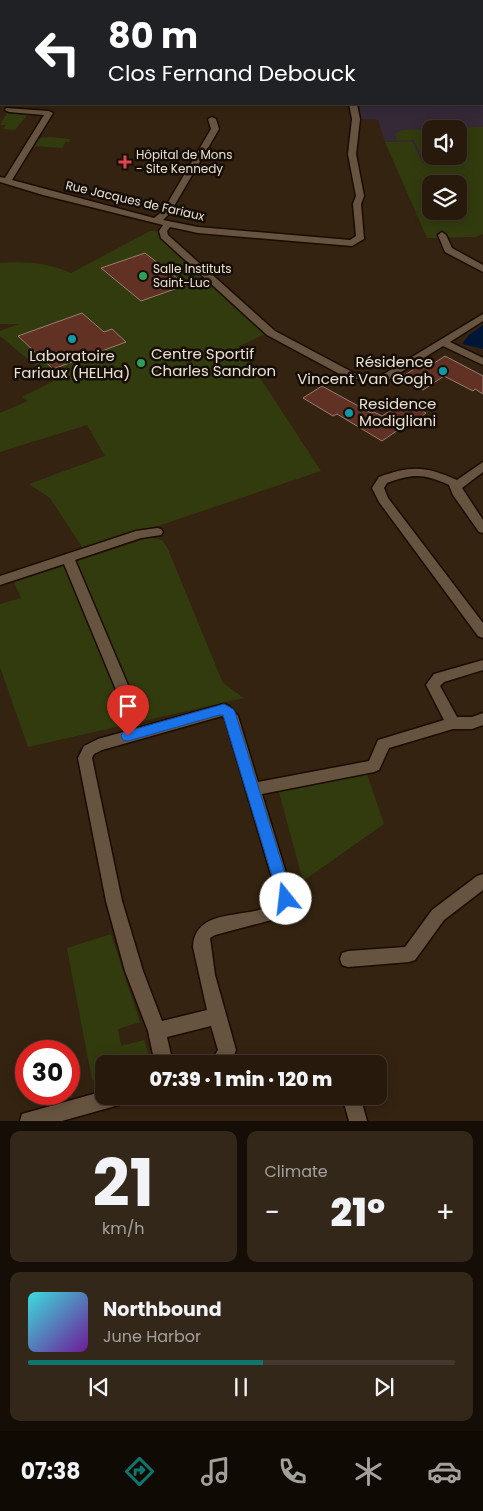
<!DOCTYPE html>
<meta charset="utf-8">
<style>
:root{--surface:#271a0c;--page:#33271a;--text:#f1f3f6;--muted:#a4a19d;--line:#43382d;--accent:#0f766e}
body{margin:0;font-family:Poppins,sans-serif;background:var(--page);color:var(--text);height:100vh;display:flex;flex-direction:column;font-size:19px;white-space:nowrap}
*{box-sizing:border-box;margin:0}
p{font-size:16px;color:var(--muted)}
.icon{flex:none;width:28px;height:28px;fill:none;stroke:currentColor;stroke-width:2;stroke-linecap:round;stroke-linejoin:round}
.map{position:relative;height:1121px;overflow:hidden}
.side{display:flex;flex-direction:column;gap:10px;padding:10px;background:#150e07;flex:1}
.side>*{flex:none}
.banner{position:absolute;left:0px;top:0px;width:484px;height:105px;box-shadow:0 2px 12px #0003,0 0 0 1px var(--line);background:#202124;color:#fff;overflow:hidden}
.controls{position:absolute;left:422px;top:120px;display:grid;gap:10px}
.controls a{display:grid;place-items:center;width:45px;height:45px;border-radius:10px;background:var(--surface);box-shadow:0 2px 12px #0003,0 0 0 1px var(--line);font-size:25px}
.speed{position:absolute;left:15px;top:1040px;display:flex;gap:10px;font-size:25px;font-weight:700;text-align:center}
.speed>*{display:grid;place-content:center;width:65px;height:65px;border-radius:50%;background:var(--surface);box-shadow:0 2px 12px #0003,0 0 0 1px var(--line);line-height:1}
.speed .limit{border:8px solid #d22;background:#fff;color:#111}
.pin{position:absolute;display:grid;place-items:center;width:42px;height:42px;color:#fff;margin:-51px -21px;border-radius:50% 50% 50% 0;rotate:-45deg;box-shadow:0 0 5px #0007}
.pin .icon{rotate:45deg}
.me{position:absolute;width:55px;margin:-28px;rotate:344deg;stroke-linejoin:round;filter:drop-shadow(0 0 4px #0008)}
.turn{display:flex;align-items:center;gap:18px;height:105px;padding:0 25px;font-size:22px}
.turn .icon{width:65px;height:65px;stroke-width:2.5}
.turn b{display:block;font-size:35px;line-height:42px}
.big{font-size:38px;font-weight:800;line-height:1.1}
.side .card{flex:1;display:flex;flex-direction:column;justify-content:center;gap:8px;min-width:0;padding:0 18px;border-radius:10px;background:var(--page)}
.side .dial{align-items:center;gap:0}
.dial b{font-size:65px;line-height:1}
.song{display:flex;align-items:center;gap:15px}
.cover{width:60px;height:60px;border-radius:8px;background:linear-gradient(135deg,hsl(180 70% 55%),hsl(280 70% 35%))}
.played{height:5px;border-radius:2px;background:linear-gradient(90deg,var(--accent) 55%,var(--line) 55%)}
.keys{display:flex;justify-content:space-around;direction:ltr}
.heat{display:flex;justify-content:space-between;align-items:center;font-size:28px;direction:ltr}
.side .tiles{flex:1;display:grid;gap:10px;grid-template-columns:1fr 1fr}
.card:last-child{grid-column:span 2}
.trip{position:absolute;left:95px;top:1055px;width:292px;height:50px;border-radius:10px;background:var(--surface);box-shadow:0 2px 12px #0003,0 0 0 1px var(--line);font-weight:800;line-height:50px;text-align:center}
.tab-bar{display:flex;height:80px;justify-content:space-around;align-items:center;background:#100a05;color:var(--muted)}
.tab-bar .icon{width:35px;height:35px}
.tab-bar .selected{color:var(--accent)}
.tab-bar b{font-size:22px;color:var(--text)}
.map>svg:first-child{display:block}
.education{fill:#352937;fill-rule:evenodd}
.green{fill:#323b0e;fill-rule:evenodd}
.water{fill:#001636}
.building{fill:#613224;stroke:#9a7c73}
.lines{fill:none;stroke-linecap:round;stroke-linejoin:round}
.minor-casing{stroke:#1b0b00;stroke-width:3}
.tertiary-casing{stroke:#1b0b00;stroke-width:3}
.trunk-casing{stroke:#1b0b00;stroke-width:3}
.minor{fill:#675440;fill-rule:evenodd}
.tertiary{fill:#675440;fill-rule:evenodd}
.trunk{fill:#c26264;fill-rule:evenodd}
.route{fill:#1a73e8;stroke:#114b97}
.health-dot{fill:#e0444e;stroke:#150e06;stroke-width:2}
.leisure-dot{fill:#2e9e5b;stroke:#150e06;stroke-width:2}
.culture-dot{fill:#0f9aa8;stroke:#150e06;stroke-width:2}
.labels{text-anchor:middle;stroke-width:5;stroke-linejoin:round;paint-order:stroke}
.far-poi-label{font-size:12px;fill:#ebe0d4;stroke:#150e06;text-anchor:start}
.far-street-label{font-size:12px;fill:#ebe0d4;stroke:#150e06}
.poi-label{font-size:15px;fill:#ebe0d4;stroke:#150e06;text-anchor:start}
</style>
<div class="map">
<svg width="483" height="1121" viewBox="0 0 483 1121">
<rect width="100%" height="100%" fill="#342310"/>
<path class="education" d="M483,16V160L423,163L412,141L385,142L378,120L356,119L353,104H482ZM431,129H459V156H431Z"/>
<path class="green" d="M7,113L27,115L15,130L3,129L6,125H0Z
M483,127V234L475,237L427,238L385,142L412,141L423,163L447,162H424L414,140H397L395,134L403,130ZM431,129H459V156H431ZM431,184H459V211H431Z
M50,137L71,139L69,142H65L63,148L34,146L39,138Z
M150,231H163L275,330L239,346L321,471L149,529L140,534L86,553L50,498L29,484L105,456L87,425L0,452V413L28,401L22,397L54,381L0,336V331L19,324H0V263C26,261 48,263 71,273Z
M153,538L162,540L167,547L223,683L244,698L28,747L0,667V604L21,598L14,582L144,539Z
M363,762L384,824L303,881L277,785L315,772Z
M111,934L140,1022L118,1029L121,1046L144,1040L150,1058L149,1064H104V1077L92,1080L67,948Z"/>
<path class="water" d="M483,325V349L462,344L469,335Z"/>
<path class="building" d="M145,253L186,285L141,301L101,268Z
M82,313L104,332L112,329L126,342L53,369L18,336Z
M445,356L483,376V394L475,389L473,391L444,376L423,390L400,378L422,364L428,367Z
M322,386L371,413L374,412L382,416L405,401L426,413L404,430L401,428L382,441L337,414L333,416L303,398Z"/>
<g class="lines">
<defs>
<path id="minor" d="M349,104H357L360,119L356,154L364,196L361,204L364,239L352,246L198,233L170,227L167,231L168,235L275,331L354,373L379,377L483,314V321L450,342L483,358V365L443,346L385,382L347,378L267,335L161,238L159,231L163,225L43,195L0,182V177L5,178L44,115L9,112L5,110L6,108L49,111L53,113L12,180L154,218L163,211L211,129L208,119L212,117L216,119L219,129L170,213L163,220L198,227L350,240L356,236L353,204L356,196L348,154L352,119Z
M442,232L446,235L452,248L483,265V272L445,252L438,235Z
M483,462V472L462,488L483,520V533L479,532L453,495L449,485C424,474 414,473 387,483L384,488L388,498L483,623V638L478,636L379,502L372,488L379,477C411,465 426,466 457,480Z
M157,528L161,529L163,532L161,535L141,538L75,560L133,697L131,701L126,702L121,701L119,697L64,564L0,585V576L136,531Z
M483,660V670L444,682L440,686L457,717H472L483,713V725L472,729H453L389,748L379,770L374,772L262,794L294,899L287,913L279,918L215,935L210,938L215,975L236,1050L231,1064H209L218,1050L211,1026L167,1037L173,1064H155L148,1031L125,971L106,901L78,758L84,746L98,739L224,704L229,706L238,716L258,782L369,761L378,740L444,720L426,685L434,674ZM222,716L225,719L278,898C263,924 195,901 193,947L207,1010L162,1021L143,971L122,901L92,758L94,754L102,750Z
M483,874V890L444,920L415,960L409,962L348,967L342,965L340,959L342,953L348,951L405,947L432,910L477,876Z
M104,1091V1096H128L125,1102L119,1105L62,1121H20L22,1114L29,1112Z
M342,1096H360L367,1121H349Z"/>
<path id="tertiary" d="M218,0H265L217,1Z"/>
<path id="trunk" d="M70,0H127L70,1Z
M0,4H1V10H0Z"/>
</defs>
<use href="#minor" class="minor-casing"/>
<use href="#tertiary" class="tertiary-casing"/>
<use href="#trunk" class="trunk-casing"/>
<use href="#minor" class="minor"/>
<use href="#tertiary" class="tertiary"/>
<use href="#trunk" class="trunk"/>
</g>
<path class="route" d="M224,704L233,709L235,712L293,899L291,904L286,906L281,904L279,899L223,715H219L128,741L123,740L121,736L123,732L128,731Z"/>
<path class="health-dot" d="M122.5 154.5h5v5h5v5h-5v5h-5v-5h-5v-5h5z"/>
<g class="leisure-dot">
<circle cx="143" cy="276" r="5"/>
<circle cx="141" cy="363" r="5"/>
</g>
<g class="culture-dot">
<circle cx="72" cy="339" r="5"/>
<circle cx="443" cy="371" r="5"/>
<circle cx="349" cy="413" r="5"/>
</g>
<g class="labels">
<g class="far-poi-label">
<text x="136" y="159">Hôpital de Mons<tspan x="136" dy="14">- Site Kennedy</tspan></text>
<text x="153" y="273">Salle Instituts<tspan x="153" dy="14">Saint-Luc</tspan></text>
</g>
<g class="far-street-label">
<text transform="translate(135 201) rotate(13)" y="4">Rue Jacques de Fariaux</text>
</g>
<g class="poi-label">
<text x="151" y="359">Centre Sportif<tspan x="151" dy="17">Charles Sandron</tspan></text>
<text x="72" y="361" text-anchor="middle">Laboratoire<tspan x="72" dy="17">Fariaux (HELHa)</tspan></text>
<text x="433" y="367" text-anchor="end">Résidence<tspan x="433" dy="17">Vincent Van Gogh</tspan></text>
<text x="359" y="409">Residence<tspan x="359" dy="17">Modigliani</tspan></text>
</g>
</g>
</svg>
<div class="controls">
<a><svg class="icon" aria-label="sound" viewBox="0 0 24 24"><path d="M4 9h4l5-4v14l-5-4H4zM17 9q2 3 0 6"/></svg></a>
<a><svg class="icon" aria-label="layers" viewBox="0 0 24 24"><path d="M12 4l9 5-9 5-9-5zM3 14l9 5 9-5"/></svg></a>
</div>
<div class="speed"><div class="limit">30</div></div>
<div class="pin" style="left:128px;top:736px;background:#d93025"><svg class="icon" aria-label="arrive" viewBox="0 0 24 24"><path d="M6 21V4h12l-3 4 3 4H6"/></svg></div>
<svg class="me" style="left:286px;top:899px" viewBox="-20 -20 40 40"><circle r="19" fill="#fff"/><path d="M0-13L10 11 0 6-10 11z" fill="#1a73e8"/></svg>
<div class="trip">07:39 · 1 min · 120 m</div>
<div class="banner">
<div class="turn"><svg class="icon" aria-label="left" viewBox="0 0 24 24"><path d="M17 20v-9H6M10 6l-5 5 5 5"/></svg><div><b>80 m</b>Clos Fernand Debouck</div></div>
</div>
</div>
<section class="side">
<div class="tiles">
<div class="card dial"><b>21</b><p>km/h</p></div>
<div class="card"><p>Climate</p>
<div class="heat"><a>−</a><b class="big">21°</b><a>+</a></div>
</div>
<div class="card">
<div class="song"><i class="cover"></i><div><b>Northbound</b><p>June Harbor</p></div></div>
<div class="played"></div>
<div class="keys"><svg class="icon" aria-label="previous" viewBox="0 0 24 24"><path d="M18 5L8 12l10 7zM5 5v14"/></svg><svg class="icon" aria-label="pause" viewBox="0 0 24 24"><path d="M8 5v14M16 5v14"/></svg><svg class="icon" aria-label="next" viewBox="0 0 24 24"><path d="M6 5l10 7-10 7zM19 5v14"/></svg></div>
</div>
</div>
</section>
<nav class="tab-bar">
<b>07:38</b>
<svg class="icon selected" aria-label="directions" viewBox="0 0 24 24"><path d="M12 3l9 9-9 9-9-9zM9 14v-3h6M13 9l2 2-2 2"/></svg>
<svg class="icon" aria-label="music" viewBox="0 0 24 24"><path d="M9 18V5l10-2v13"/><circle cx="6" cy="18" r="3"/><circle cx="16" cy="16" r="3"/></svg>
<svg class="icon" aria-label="phone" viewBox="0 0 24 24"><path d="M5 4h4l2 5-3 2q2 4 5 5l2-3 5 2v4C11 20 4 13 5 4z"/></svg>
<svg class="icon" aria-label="climate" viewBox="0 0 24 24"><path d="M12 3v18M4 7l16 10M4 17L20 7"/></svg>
<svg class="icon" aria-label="car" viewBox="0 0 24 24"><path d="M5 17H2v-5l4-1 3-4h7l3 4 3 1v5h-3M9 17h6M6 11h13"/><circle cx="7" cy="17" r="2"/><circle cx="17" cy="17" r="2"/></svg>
</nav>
